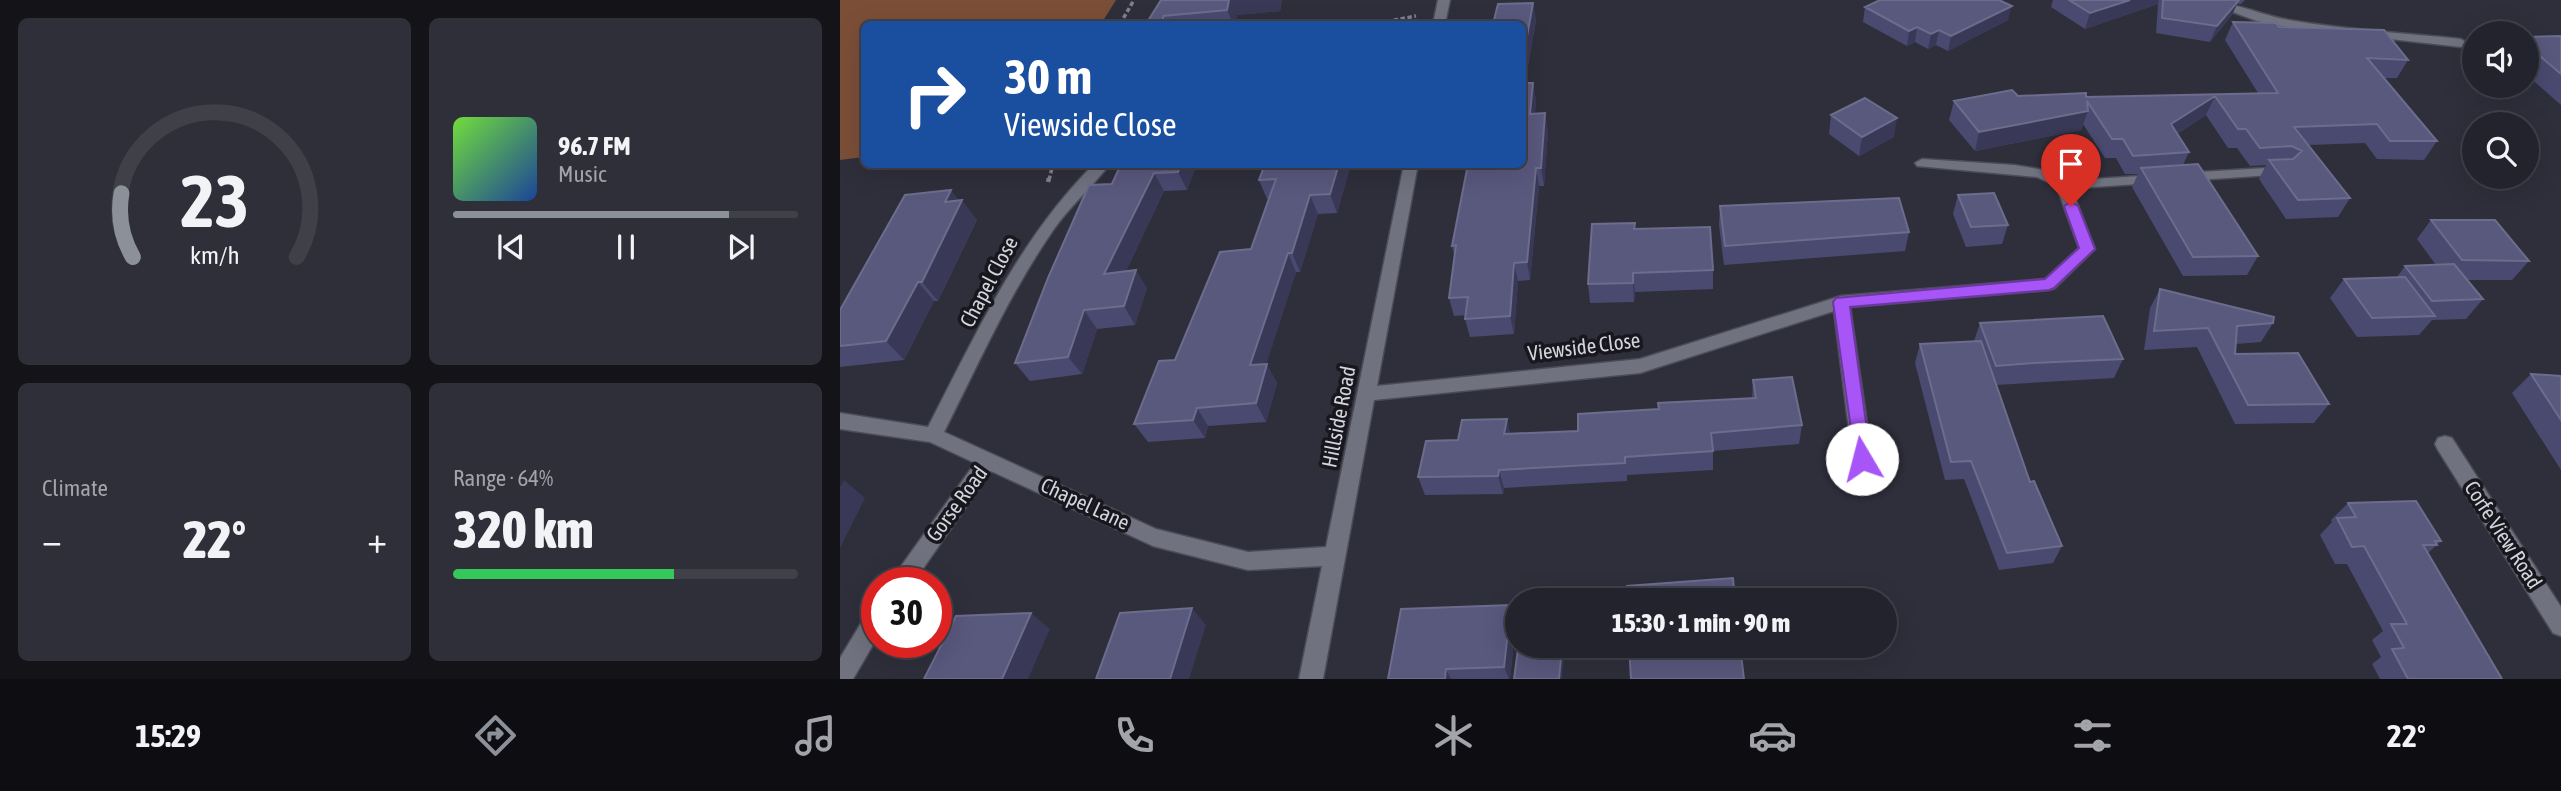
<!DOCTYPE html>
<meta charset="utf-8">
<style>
:root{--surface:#22232c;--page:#2e2f38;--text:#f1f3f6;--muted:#a2a4a9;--line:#3f4048;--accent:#8c9099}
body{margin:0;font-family:"Asap Condensed",sans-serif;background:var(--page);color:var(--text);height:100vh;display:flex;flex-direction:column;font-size:26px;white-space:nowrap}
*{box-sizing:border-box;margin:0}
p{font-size:23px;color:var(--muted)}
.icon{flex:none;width:38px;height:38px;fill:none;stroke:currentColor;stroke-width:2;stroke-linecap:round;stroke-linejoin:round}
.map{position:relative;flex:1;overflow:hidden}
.drawer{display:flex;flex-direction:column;gap:18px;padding:18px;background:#131318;width:840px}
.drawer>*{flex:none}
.banner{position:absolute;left:21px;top:21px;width:665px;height:147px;border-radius:10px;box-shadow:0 7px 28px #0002,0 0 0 2px var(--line);background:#1a4fa0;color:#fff;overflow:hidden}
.fabs{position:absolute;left:1622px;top:21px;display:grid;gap:14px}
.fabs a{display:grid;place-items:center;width:77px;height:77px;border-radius:50%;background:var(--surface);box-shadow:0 7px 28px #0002,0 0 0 2px var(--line);font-size:35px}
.speed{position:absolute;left:21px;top:567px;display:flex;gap:14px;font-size:35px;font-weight:700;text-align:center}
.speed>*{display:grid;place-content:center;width:91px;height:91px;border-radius:50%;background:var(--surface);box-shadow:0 7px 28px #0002,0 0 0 2px var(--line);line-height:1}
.speed .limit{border:10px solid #d22;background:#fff;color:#111}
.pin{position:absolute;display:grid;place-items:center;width:60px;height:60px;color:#fff;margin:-72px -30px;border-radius:50% 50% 50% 0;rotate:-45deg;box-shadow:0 0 7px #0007}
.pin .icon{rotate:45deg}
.me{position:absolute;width:77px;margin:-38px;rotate:352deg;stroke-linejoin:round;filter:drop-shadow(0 0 5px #0008)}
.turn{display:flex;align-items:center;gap:24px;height:147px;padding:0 28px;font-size:32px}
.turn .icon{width:91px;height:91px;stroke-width:2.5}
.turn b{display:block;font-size:49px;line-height:60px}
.big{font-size:52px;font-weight:800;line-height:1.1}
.drawer .tile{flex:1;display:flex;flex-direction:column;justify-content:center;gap:10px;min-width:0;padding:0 24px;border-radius:10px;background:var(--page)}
.drawer .dial{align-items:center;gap:0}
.dial svg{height:182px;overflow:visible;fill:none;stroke:var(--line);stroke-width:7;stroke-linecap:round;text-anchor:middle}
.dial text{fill:var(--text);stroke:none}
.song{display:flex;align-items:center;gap:21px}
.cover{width:84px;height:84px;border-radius:10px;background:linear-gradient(135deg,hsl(100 70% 55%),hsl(220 70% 35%))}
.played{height:7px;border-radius:4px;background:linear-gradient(90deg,var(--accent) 80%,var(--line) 80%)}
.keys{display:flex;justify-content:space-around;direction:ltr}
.heat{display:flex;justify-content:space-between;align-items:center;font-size:38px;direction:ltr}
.charge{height:10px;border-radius:5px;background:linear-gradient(90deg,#34c759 64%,var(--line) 0)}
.drawer .tiles{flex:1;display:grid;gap:18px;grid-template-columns:repeat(2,1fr)}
.trip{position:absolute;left:665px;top:588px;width:392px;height:70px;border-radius:35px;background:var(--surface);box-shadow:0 7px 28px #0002,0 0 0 2px var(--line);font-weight:800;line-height:70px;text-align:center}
.menu{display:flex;height:112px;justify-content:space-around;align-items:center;background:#0e0e12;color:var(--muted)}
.menu .icon{width:49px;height:49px}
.menu .active{color:var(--accent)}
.menu b{font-size:32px;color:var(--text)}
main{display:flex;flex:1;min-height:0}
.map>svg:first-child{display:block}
.forest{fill:#7b4e37}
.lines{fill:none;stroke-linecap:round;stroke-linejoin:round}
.lane-casing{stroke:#4b4c56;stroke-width:3}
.street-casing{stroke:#4b4c56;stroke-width:3}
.path-far1{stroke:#7f808a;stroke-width:3.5;stroke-dasharray:4.5 2.5;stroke-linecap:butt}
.path{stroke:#7f808a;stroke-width:4.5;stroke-dasharray:5 3.5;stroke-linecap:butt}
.lane{fill:#717280;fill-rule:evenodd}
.street{fill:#717280;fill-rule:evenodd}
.wall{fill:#4a4a71}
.shaded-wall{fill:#393957}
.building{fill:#59587d;stroke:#6c6c8c;stroke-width:2}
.route{fill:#a855f7;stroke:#6d37a1;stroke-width:2}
.labels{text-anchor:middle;stroke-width:7;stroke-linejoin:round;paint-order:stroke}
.street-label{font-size:21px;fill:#d4d5dc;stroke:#17171d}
</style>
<main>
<section class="drawer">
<div class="tiles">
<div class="tile dial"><svg viewBox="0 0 100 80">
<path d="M14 69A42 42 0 1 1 86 69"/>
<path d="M14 69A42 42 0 0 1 9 41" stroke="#8c9099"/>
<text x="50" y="56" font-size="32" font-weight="700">23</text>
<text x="50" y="72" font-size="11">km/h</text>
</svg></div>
<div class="tile">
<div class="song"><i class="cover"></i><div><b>96.7 FM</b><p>Music</p></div></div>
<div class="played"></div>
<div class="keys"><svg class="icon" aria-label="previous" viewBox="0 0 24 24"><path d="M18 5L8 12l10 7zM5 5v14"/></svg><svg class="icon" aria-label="pause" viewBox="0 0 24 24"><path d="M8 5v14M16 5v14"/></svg><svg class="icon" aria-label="next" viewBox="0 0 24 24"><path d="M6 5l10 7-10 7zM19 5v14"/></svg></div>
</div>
<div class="tile"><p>Climate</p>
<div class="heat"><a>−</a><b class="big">22°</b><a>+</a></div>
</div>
<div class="tile"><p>Range · 64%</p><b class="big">320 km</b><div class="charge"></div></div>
</div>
</section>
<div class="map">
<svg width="1721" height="679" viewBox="0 0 1721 679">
<rect width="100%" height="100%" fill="#2e2f3b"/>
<path class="forest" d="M0,0H276L261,24H24V157L0,160Z"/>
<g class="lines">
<defs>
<path id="lane" d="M1082,159L1174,165L1205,170L1225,181L1314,175L1321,179L1314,183L1223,189L1197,177L1077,166L1075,163Z
M1442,167L1449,171L1447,174L1343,181L1336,177L1343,173Z"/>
<path id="street" d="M598,0H610L605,24H593Z
M1360,0C1391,0 1419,15 1449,20C1506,30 1564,33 1621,39L1627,43L1621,47L1452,28L1417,21Z
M254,164H270C252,187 230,206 214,229C170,292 139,363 104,432L316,529L408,552L486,547L564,164H578L537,386L800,359L1001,296L1205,279L1239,248L1216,185L1223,180L1230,185L1255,249L1215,288L1209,290L1010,307L1036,485L1033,491L1026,493L1019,491L1016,485L994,311L800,373L534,400L483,679H459L482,566L408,570L313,546L151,471L73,583H49L135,463L90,442L0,429V413L88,427C136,334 179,239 254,164Z
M1605,436L1612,438L1721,607V636L1713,633L1598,450L1595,444L1598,438Z
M37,607V638L13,679H0V658L29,610Z"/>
</defs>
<use href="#lane" class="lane-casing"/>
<use href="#street" class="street-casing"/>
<path class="path-far1" d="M280,24L294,0
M533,24L576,16
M209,180L213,164"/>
<path class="path" d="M208,182L209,178"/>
<use href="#lane" class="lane"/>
<use href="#street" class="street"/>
</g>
<path class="wall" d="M321,0H442L440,11L397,15L395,24H306Z
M1213,0H1405L1401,4H1397L1392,15L1370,42L1316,33L1318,4L1245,29L1211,7Z
M693,3L696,21L685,83H693L696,101L695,113L708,131L704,186H699L690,280L678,281L674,334L630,337L625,319L626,315L614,316L609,298L615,258L612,246L682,24Z
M1025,7L1168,20L1108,51L1096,45L1088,49L1075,42L1067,46L1023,22Z
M1393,22L1439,27L1568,60L1557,78H1543L1597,141L1584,160L1537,159L1525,143L1468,145L1510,198L1498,217L1446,219L1419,179L1426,165L1410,166L1397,148H1388L1366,115L1337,134L1349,152L1343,165L1418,256L1407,275L1343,276L1292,187L1298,174H1285L1276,158H1265L1243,124L1241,130L1135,151L1109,120L1114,101L1178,96L1246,97L1418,93L1385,40Z
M1721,36V105L1687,75V37Z
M991,115L1054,137L1019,156L989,134Z
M281,164H357L347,190L324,191L286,271L307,288L295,325L257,329L242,374L190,381L175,363Z
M425,164H511L497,213L478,214L460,272H456L426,364L437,383L426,422L368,426L365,438L308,442L294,424L335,360L411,249L429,199H427L419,180Z
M1118,195L1168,225L1162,244L1126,247L1113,214Z
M119,201L137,220L98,301H94L64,360L0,367V310Z
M880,206L1069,232L1065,251L884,265L879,225Z
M1591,220L1689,261L1672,280H1626L1643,299L1626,319L1592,320L1579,335L1517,337L1490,298L1504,279L1557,277L1565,266L1596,265L1577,239Z
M795,229L873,270V289L795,292L794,302L750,303L748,284Z
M1320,289L1433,323L1421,342L1396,344L1395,354L1489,404L1474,423L1395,424L1357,347L1304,350L1310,308Z
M1140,323L1283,359L1274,378L1156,385L1190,482L1222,546L1213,563L1159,570L1124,479L1105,480L1075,363L1080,344L1134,341Z
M1691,374L1721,376V470L1672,393Z
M913,380L962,425L959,444L873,451V470L787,475V481L664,488L663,494L585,495L578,477L618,440L667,419L670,434L738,431L819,409L912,399Z
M1508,503L1601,541L1588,553L1662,679H1540L1532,664L1541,657L1532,640L1543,631L1507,564H1495L1480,535L1492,522L1491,520Z
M676,622L670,679H548Z"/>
<path class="shaded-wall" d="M389,0H442L440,11L397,15L395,24H393L387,10Z
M1290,0H1319L1318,4L1245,29L1250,13Z
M1399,0L1392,15L1370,42L1377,26Z
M693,3L696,21L682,97V64Z
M1172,6L1168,20L1108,51L1111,36Z
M1077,27L1075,42L1067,46L1069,31Z
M1099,30L1096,45L1088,49L1091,34Z
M693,83L696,101L693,132L690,114Z
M1375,96L1366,115L1322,143L1331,124Z
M1248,111L1241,130L1135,151L1139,132Z
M705,113L708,131L704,186L701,168Z
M1057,118L1054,137L1019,156L1022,137Z
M341,164H357L347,190L338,172Z
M499,164H511L497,213L490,194Z
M696,168L699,186L690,280L687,262Z
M314,173L324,191L276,292L264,274Z
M111,190L121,203L122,200L137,220L98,301L82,282L105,202Z
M470,195L478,214L460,272L452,253Z
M448,253L456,272L420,384L410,365Z
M674,263L678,281L674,334L670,316Z
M296,270L307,288L295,325L284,306Z
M793,273L795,292L794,302L793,283Z
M78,282L94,301L64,360L46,341Z
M244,310L257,329L242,374L228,357Z
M427,364L437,383L426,422L416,403Z
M357,408L368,426L365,438L353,420Z
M667,419L671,438L664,434Z
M659,470L664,488L663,494L658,476Z
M4,480L25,498L0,548V487Z
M671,605L676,622L670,679H669L664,667Z
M352,608L366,625L349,679H330Z
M191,613L210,629L188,679H162Z
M722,648L724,656L722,679H719Z
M606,669L611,679H605Z"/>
<path class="building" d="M321,0H389L387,10L323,16V24H306Z
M1040,0H1159L1172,6L1111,36L1099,30L1091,34L1077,27L1069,31L1025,7Z
M1229,0H1290L1250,13Z
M1323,0H1399L1377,26L1322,18Z
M693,3L682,64V24H653L658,4Z
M1393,22L1436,23L1439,27L1544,30L1568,60L1527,58L1597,141H1550L1537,124L1454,127L1510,198L1458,200L1429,160L1453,159L1462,151L1452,146L1420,148L1406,129H1398L1375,96L1331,124L1349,152L1293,156L1283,139H1272L1247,101L1248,111L1139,132L1114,101L1172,90L1178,96L1246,93V97L1438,93Z
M1721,36V74L1687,45V37Z
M682,83H693L690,114L705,113L701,168H696L687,262L674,263L670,316L625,319L628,297L609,298L616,245L612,246L628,164H682Z
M1025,98L1057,118L1022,137L991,115Z
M281,164H341L338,172L314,173L264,274L296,270L284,306L244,310L228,357L175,363L208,278L249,185L272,184Z
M425,164H499L490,194L470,195L452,253H448L410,365L427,364L416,403L357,408L353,420L294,424L319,361L335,360L380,252L411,249L436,179L419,180Z
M1358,164L1418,256L1353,257L1301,168Z
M111,190L105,202L122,200L82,282H78L46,341L0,346V310L65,195Z
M1154,193L1168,225L1131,227L1118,195Z
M1059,198L1069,232L885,246L880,206Z
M1591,220H1655L1689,261L1622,260Z
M795,223L794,229L870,227L873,270L793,273V283L748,284L752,224Z
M1614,264L1643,299L1592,301L1565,266Z
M1565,277L1595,316L1532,318L1504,279Z
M1320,289L1434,317L1433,323L1397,326L1395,354L1458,353L1489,404L1408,405L1368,328L1314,331Z
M1263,316L1283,359L1193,363L1156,366L1140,323Z
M1141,341L1190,482L1194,481L1222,546L1167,553L1131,461L1111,462L1080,344Z
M1691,374L1721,376V420Z
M952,377L962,425L871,433L873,451L785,457V463L659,470L658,476L578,477L586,441L618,440L622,420L667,419L664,434L738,431V414L819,409L818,403L916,398L913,380Z
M1576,501L1601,541H1595L1597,545H1583L1662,679H1568L1552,649L1564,648L1551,624H1567L1524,546L1512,547L1497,518L1516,517L1508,503Z
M893,578L895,600H788L787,586Z
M671,605L664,667L606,669L605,679H548L561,609Z
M352,608L330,679H256L280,613Z
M191,613L162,679H84L116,616Z
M789,646H900L904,679H791Z
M722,648L719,679H674L678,649Z"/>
<path class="route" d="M1231,202L1238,206L1255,249L1214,288L1209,290L1010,307L1031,459L1029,464L1022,466L1016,464L993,302L996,298L1205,279L1239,248L1224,206Z"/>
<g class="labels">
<g class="street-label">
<text transform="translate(149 282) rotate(-62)" y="7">Chapel Close</text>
<text transform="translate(744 347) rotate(-7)" y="7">Viewside Close</text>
<text transform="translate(499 417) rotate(-79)" y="7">Hillside Road</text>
<text transform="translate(117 504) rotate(-54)" y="7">Gorse Road</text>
<text transform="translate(245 504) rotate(25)" y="7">Chapel Lane</text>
<text transform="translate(1663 535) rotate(57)" y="7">Corfe View Road</text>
</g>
</g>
</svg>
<div class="fabs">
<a><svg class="icon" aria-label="sound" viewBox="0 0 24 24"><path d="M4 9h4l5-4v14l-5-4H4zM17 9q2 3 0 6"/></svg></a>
<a><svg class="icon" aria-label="search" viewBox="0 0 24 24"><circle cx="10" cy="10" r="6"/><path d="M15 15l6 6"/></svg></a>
</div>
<div class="speed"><div class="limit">30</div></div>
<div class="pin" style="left:1231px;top:206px;background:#d93025"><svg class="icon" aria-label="arrive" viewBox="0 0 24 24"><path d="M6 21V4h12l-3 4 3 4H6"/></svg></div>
<svg class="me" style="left:1022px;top:459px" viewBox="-20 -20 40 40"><circle r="19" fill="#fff"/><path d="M0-13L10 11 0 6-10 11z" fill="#a855f7"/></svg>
<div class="trip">15:30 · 1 min · 90 m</div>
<div class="banner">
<div class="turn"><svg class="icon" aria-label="right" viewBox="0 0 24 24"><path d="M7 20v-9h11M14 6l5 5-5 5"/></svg><div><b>30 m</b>Viewside Close</div></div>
</div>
</div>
</main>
<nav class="menu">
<b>15:29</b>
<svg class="icon active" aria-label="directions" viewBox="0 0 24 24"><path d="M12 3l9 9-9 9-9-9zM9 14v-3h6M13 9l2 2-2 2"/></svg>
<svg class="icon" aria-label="music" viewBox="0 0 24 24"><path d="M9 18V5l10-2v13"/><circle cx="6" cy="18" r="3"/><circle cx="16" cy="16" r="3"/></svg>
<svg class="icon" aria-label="phone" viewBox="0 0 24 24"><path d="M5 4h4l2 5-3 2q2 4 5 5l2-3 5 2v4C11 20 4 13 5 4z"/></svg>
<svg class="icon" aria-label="climate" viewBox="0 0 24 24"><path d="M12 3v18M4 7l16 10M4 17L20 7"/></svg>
<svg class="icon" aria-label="car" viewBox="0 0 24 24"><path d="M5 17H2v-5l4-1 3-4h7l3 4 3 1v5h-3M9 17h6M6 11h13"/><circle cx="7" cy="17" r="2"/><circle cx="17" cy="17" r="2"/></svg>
<svg class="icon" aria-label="filters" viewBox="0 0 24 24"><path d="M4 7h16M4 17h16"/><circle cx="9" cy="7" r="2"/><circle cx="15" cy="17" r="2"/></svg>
<b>22°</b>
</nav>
